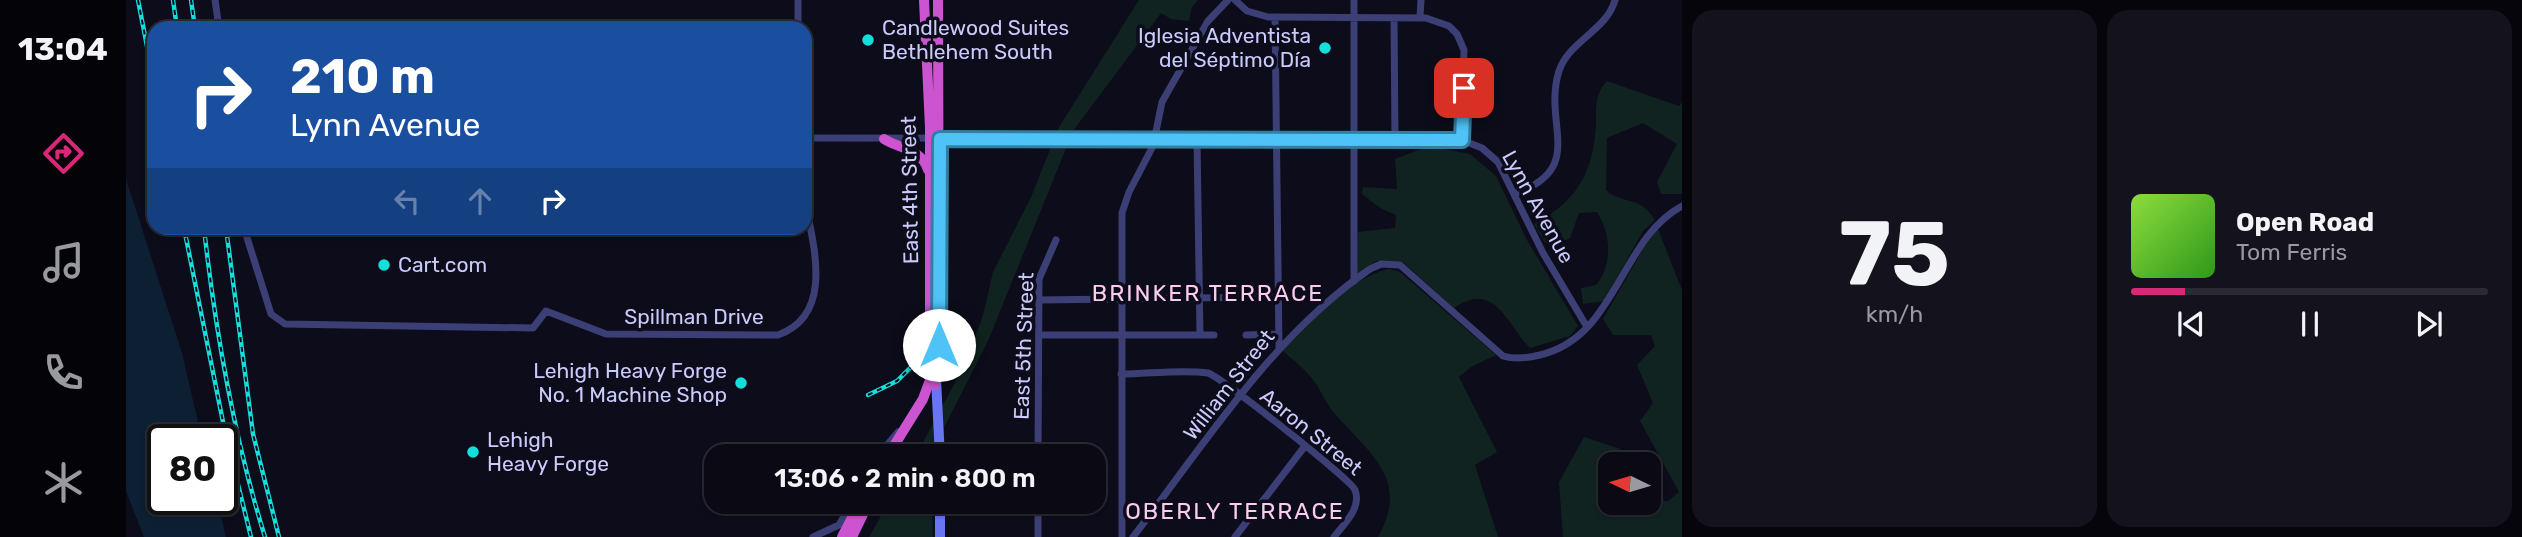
<!DOCTYPE html>
<meta charset="utf-8">
<style>
:root{--surface:#0a0914;--page:#13121d;--text:#f1f3f6;--muted:#999aa0;--line:#2a2a34;--accent:#db2777}
body{margin:0;font-family:Rubik,sans-serif;background:var(--page);color:var(--text);height:100vh;display:flex;flex-direction:column;font-size:26px;white-space:nowrap}
*{box-sizing:border-box;margin:0}
p{font-size:23px;color:var(--muted)}
.icon{flex:none;width:38px;height:38px;fill:none;stroke:currentColor;stroke-width:2;stroke-linecap:round;stroke-linejoin:round}
.map{position:relative;flex:1;overflow:hidden}
.side{display:flex;flex-direction:column;gap:10px;padding:10px;background:#06050b;width:840px}
.side>*{flex:none}
.hud{position:absolute;left:21px;top:21px;width:665px;height:214px;border-radius:21px;box-shadow:0 2px 5px #0004,0 0 0 2px var(--line);background:#1a4fa0;color:#fff;overflow:hidden}
.needle{width:46px;rotate:275deg}
.controls{position:absolute;left:1472px;top:452px;display:grid;gap:14px}
.controls a{display:grid;place-items:center;width:63px;height:63px;border-radius:14px;background:var(--surface);box-shadow:0 2px 5px #0004,0 0 0 2px var(--line);font-size:35px}
.speed{position:absolute;left:21px;top:424px;display:flex;gap:14px;font-size:35px;font-weight:700;text-align:center}
.speed>*{display:grid;place-content:center;width:91px;height:91px;border-radius:50%;background:var(--surface);box-shadow:0 2px 5px #0004,0 0 0 2px var(--line);line-height:1}
.speed .limit{border:4px solid #111;border-radius:10px;background:#fff;color:#111}
.pin{position:absolute;display:grid;place-items:center;width:60px;height:60px;color:#fff;margin:-30px;border-radius:14px;box-shadow:0 4px 10px #0006}
.me{position:absolute;width:77px;margin:-38px;rotate:0deg;stroke-linejoin:round;filter:drop-shadow(0 0 5px #0008)}
.turn{display:flex;align-items:center;gap:24px;height:147px;padding:0 28px;font-size:32px}
.turn .icon{width:91px;height:91px;stroke-width:2.5}
.turn b{display:block;font-size:49px;line-height:60px}
.lanes{display:flex;align-items:center;height:66px;padding:0 28px;background:#0003;justify-content:center;gap:35px;direction:ltr}
.lanes .off{opacity:.35}
.side .card{flex:1;display:flex;flex-direction:column;justify-content:center;gap:10px;min-width:0;padding:0 24px;border-radius:21px;background:var(--page)}
.side .dial{align-items:center;gap:0}
.dial b{font-size:91px;line-height:1}
.song{display:flex;align-items:center;gap:21px}
.cover{width:84px;height:84px;border-radius:10px;background:linear-gradient(135deg,hsl(90 70% 55%),hsl(110 70% 35%))}
.played{height:7px;border-radius:4px;background:linear-gradient(90deg,var(--accent) 15%,var(--line) 15%)}
.keys{display:flex;justify-content:space-around;direction:ltr}
.side .tiles{flex:1;display:grid;gap:10px;grid-template-columns:repeat(2,1fr)}
.trip{position:absolute;left:578px;top:444px;width:402px;height:70px;border-radius:21px;background:var(--surface);box-shadow:0 2px 5px #0004,0 0 0 2px var(--line);font-weight:600;line-height:70px;text-align:center}
main{display:flex;flex:1;min-height:0}
.tab-bar{display:flex;flex-direction:column;width:126px;justify-content:space-around;align-items:center;background:#040408;color:var(--muted)}
.tab-bar .icon{width:49px;height:49px}
.tab-bar .active{color:var(--accent)}
.tab-bar b{font-size:32px;color:var(--text)}
.map>svg:first-child{display:block}
.green{fill:#102321}
.water{fill:#0c1f33}
.lines{fill:none;stroke-linecap:round;stroke-linejoin:round}
.minor{stroke:#3b3f75;stroke-width:7}
.secondary{stroke:#6975f2;stroke-width:10}
.trunk{stroke:#cc54d0;stroke-width:10}
.rail-casing{stroke:#13dedb;stroke-width:4.5}
.rail{stroke:#0d0c1a;stroke-width:2;stroke-dasharray:5;stroke-linecap:butt}
.route-casing{stroke:#337fa1;stroke-width:18}
.route{stroke:#4fc3f7;stroke-width:12}
.poi-dot{fill:#13dedb;stroke:#0d0c1a;stroke-width:2.5}
.labels{text-anchor:middle;stroke-width:7;stroke-linejoin:round;paint-order:stroke}
.poi-label{font-size:21px;fill:#cacafb;stroke:#0d0c1a;text-anchor:start}
.street-label{font-size:21px;fill:#cacafb;stroke:#0d0c1a}
.neighbourhood-label{font-size:23px;letter-spacing:2px;fill:#fbccef;stroke:#0d0c1a}
</style>
<main>
<nav class="tab-bar">
<b>13:04</b>
<svg class="icon active" aria-label="directions" viewBox="0 0 24 24"><path d="M12 3l9 9-9 9-9-9zM9 14v-3h6M13 9l2 2-2 2"/></svg>
<svg class="icon" aria-label="music" viewBox="0 0 24 24"><path d="M9 18V5l10-2v13"/><circle cx="6" cy="18" r="3"/><circle cx="16" cy="16" r="3"/></svg>
<svg class="icon" aria-label="phone" viewBox="0 0 24 24"><path d="M5 4h4l2 5-3 2q2 4 5 5l2-3 5 2v4C11 20 4 13 5 4z"/></svg>
<svg class="icon" aria-label="climate" viewBox="0 0 24 24"><path d="M12 3v18M4 7l16 10M4 17L20 7"/></svg>
</nav>
<div class="map">
<svg width="1556" height="537" viewBox="0 0 1556 537">
<rect width="100%" height="100%" fill="#0d0c1a"/>
<path class="green" d="M1013,0H1072L1066,7L1063,21L1045,19L1035,13L947,131L862,341L803,457H789L839,364L857,315L867,272L905,197L933,127Z
M1481,81L1553,106L1556,102V194H1535L1531,182L1551,144L1517,123L1481,138L1480,190C1495,205 1513,194 1529,220L1517,231L1478,301L1457,304L1455,288L1470,285C1487,265 1485,234 1471,212L1453,213L1444,238L1429,245L1419,243L1408,224C1452,201 1468,171 1470,122C1470,106 1469,94 1481,81Z
M1303,146L1344,154L1370,176L1401,240L1452,326L1444,336L1404,348C1381,325 1369,279 1328,308L1277,262L1250,261L1231,274L1232,232L1269,228L1270,215L1254,208L1236,194L1237,187L1271,189L1269,159Z
M1532,229L1556,290V537H1437L1433,482L1458,437L1494,449L1502,464H1484V502L1542,501L1553,492L1514,421L1527,403L1511,365L1529,346L1525,335H1487L1477,319L1517,249Z
M1263,269L1274,272L1370,355L1345,367L1333,377L1371,452L1349,465L1372,537H1252C1286,476 1240,452 1205,409C1198,400 1195,390 1188,381C1180,370 1167,360 1157,351C1186,322 1222,278 1263,269Z
M763,502H806L807,537H743Z"/>
<path class="water" d="M0,179L56,353L76,439H37V499H91L100,537H18L0,491Z"/>
<g class="lines">
<path class="minor" d="M89,0L93,28
M672,0V28
M1109,0L1121,11L1142,17L1300,18L1323,26L1331,34L1338,50L1336,140
M1228,0V281
M1294,17L1295,0
M1149,18L1153,348
M1268,18L1269,139
M679,138L1333,139L1356,148L1372,162L1417,253L1461,327
M1071,140L1074,335
M1388,194C1462,168 1416,125 1433,71C1443,41 1481,30 1489,0
M118,228L145,314L159,324L407,328L420,311L480,334L652,335C708,315 688,247 679,201
M913,300L1152,297
M913,335H1088
M1120,335L1153,334
M995,374C1022,374 1055,369 1082,373C1092,375 1226,480 1229,490C1236,508 1218,524 1208,537
M751,457L772,432
M912,457L913,279L930,240
M687,537L713,525L726,502
M912,537V502
M996,537V213L1003,192L1027,146L1036,102L1082,21L1102,0
M1007,537C1078,445 1146,336 1244,269L1255,264L1274,265L1377,356C1390,360 1402,358 1414,355C1491,337 1493,240 1556,206
M1109,537L1179,446"/>
<path class="secondary" d="M810,379L814,457
M814,537V502"/>
<path class="trunk" d="M758,139C774,149 796,149 802,170
M809,385L813,345L812,0
M761,457L797,399L804,380V128L798,0
M716,537L734,502
M726,537L743,502"/>
<defs>
<path id="rail" d="M12,0L28,82
M47,0L51,28
M65,0L69,28
M58,228L99,432L125,537
M78,228C89,328 109,441 139,537
M100,228L127,434L153,537
M742,395L771,381L796,356"/>
</defs>
<use href="#rail" class="rail-casing"/>
<use href="#rail" class="rail"/>
</g>
<g class="lines">
<defs>
<path id="route" d="M813,345L814,139L1336,140L1338,88"/>
</defs>
<use href="#route" class="route-casing"/>
<use href="#route" class="route"/>
</g>
<g class="poi-dot">
<circle cx="742" cy="40" r="7"/>
<circle cx="1199" cy="48" r="7"/>
<circle cx="258" cy="265" r="7"/>
<circle cx="615" cy="383" r="7"/>
<circle cx="347" cy="452" r="7"/>
</g>
<g class="labels">
<g class="poi-label">
<text x="756" y="35">Candlewood Suites<tspan x="756" dy="24">Bethlehem South</tspan></text>
<text x="1185" y="43" text-anchor="end">Iglesia Adventista<tspan x="1185" dy="24">del Séptimo Día</tspan></text>
<text x="272" y="272">Cart.com</text>
<text x="601" y="378" text-anchor="end">Lehigh Heavy Forge<tspan x="601" dy="24">No. 1 Machine Shop</tspan></text>
<text x="361" y="447">Lehigh<tspan x="361" dy="24">Heavy Forge</tspan></text>
</g>
<g class="street-label">
<text transform="translate(784 190) rotate(-91)" y="7">East 4th Street</text>
<text transform="translate(1412 207) rotate(61)" y="7">Lynn Avenue</text>
<text x="568" y="324">Spillman Drive</text>
<text transform="translate(898 346) rotate(-88)" y="7">East 5th Street</text>
<text transform="translate(1103 385) rotate(-52)" y="7">William Street</text>
<text transform="translate(1185 432) rotate(39)" y="7">Aaron Street</text>
</g>
<g class="neighbourhood-label">
<text x="1082" y="301">BRINKER TERRACE</text>
<text x="1109" y="519">OBERLY TERRACE</text>
</g>
</g>
</svg>
<div class="controls">
<a><svg class="needle" viewBox="-14 -14 28 28"><path d="M0-13l5 13h-10z" fill="#e53935"/><path d="M0 13l5-13h-10z" fill="#999aa0"/></svg></a>
</div>
<div class="speed"><div class="limit">80</div></div>
<div class="pin" style="left:1338px;top:88px;background:#d93025"><svg class="icon" aria-label="arrive" viewBox="0 0 24 24"><path d="M6 21V4h12l-3 4 3 4H6"/></svg></div>
<svg class="me" style="left:813px;top:345px" viewBox="-20 -20 40 40"><circle r="19" fill="#fff"/><path d="M0-13L10 11 0 6-10 11z" fill="#4fc3f7"/></svg>
<div class="trip">13:06 · 2 min · 800 m</div>
<div class="hud">
<div class="turn"><svg class="icon" aria-label="right" viewBox="0 0 24 24"><path d="M7 20v-9h11M14 6l5 5-5 5"/></svg><div><b>210 m</b>Lynn Avenue</div></div>
<div class="lanes"><svg class="icon off" aria-label="left" viewBox="0 0 24 24"><path d="M17 20v-9H6M10 6l-5 5 5 5"/></svg><svg class="icon off" aria-label="ahead" viewBox="0 0 24 24"><path d="M12 20V5M6 11l6-6 6 6"/></svg><svg class="icon" aria-label="right" viewBox="0 0 24 24"><path d="M7 20v-9h11M14 6l5 5-5 5"/></svg></div>
</div>
</div>
<section class="side">
<div class="tiles">
<div class="card dial"><b>75</b><p>km/h</p></div>
<div class="card">
<div class="song"><i class="cover"></i><div><b>Open Road</b><p>Tom Ferris</p></div></div>
<div class="played"></div>
<div class="keys"><svg class="icon" aria-label="previous" viewBox="0 0 24 24"><path d="M18 5L8 12l10 7zM5 5v14"/></svg><svg class="icon" aria-label="pause" viewBox="0 0 24 24"><path d="M8 5v14M16 5v14"/></svg><svg class="icon" aria-label="next" viewBox="0 0 24 24"><path d="M6 5l10 7-10 7zM19 5v14"/></svg></div>
</div>
</div>
</section>
</main>
